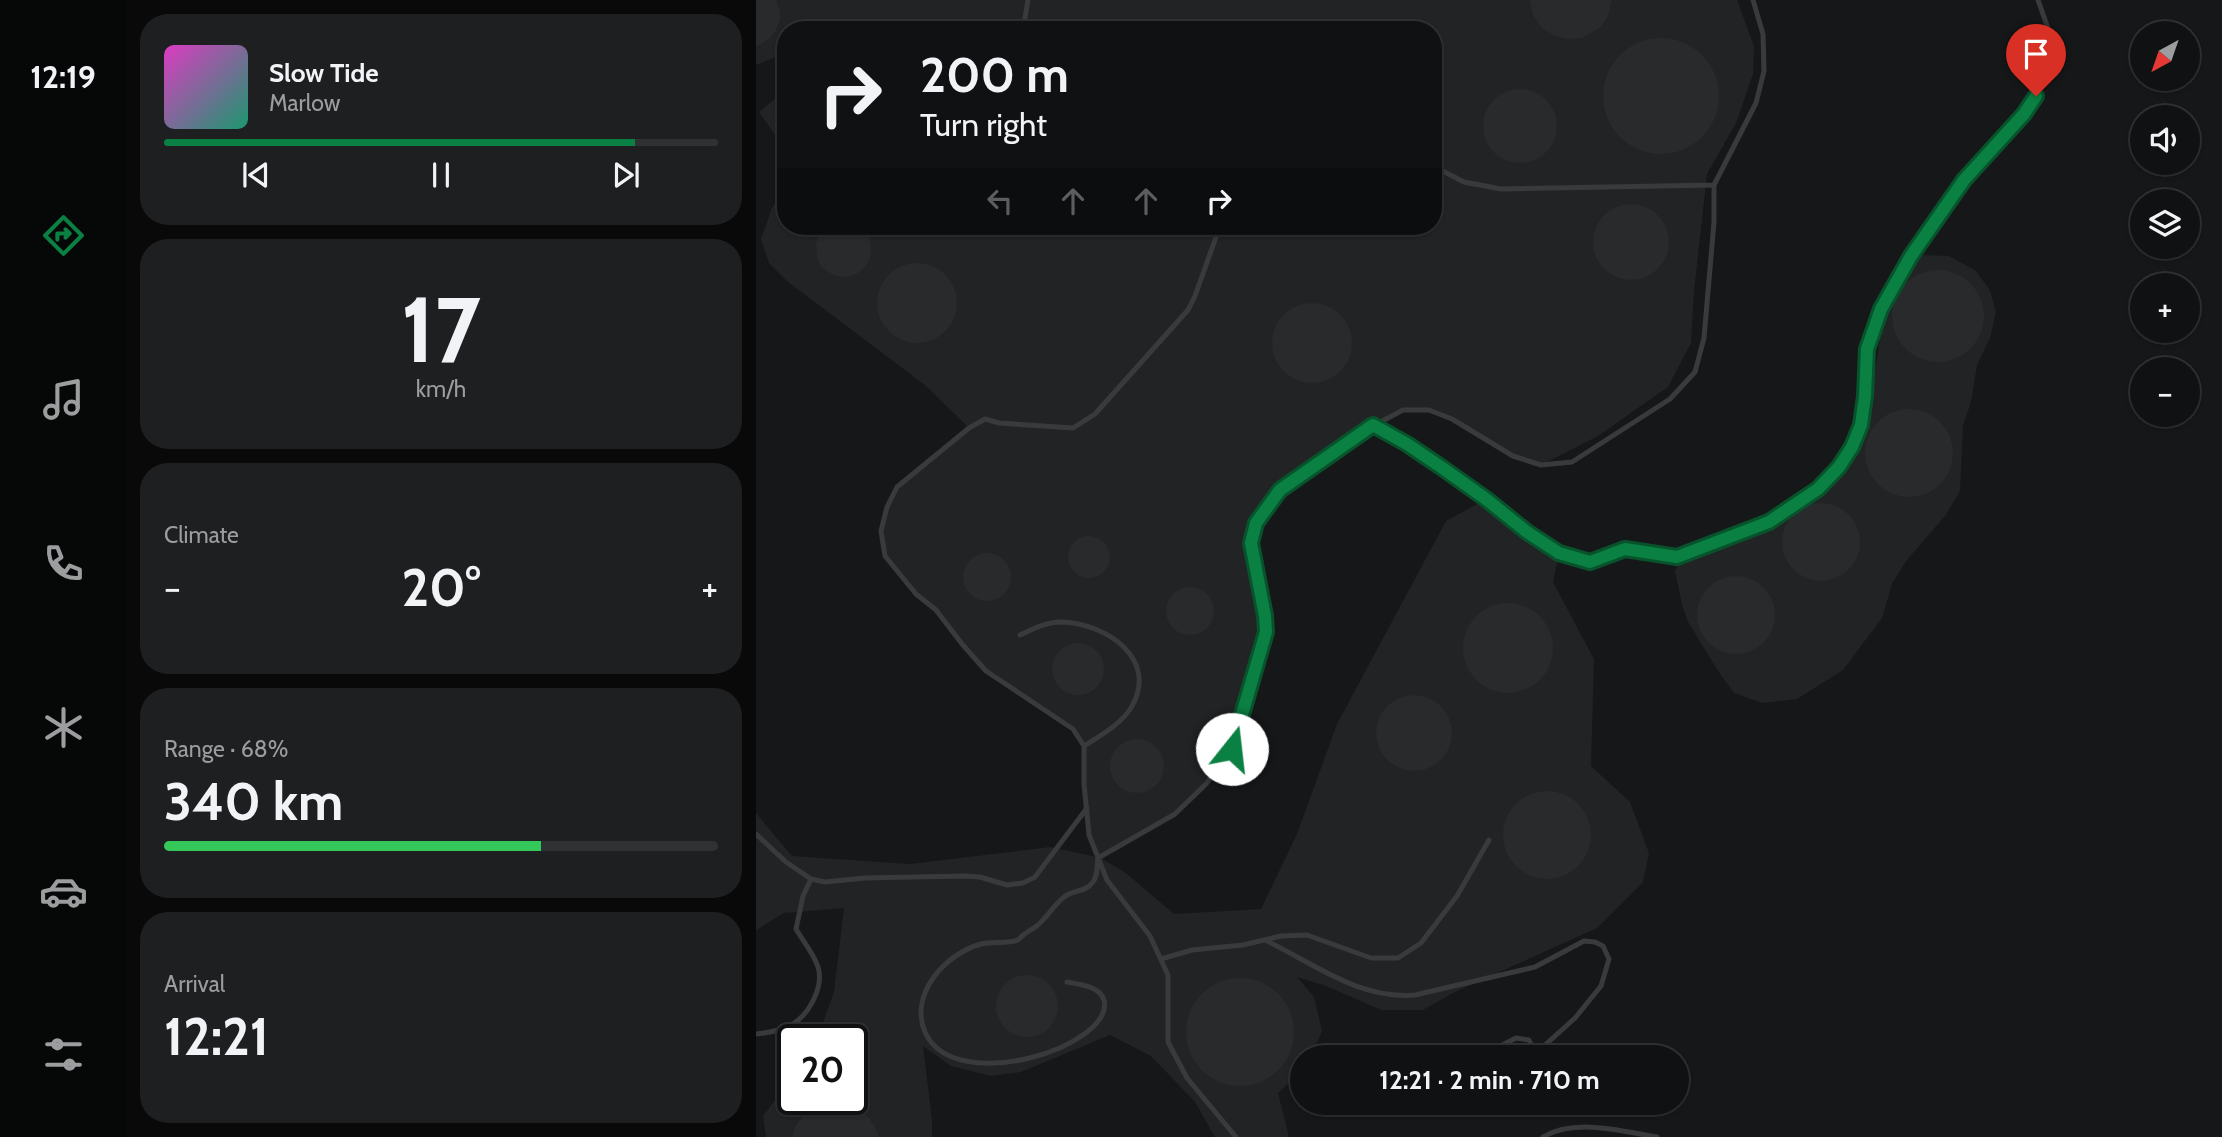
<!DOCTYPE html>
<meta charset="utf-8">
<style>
:root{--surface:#101112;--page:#1e1f20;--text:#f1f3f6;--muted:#9c9d9f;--line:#303132;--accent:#0b8043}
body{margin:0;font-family:Cabin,sans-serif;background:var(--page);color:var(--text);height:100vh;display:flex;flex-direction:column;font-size:26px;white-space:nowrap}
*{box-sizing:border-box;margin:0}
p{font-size:23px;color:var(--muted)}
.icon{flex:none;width:38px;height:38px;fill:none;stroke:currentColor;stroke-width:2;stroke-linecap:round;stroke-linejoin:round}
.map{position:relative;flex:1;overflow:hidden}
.side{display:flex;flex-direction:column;gap:14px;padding:14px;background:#09090a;width:630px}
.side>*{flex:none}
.hud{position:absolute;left:21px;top:21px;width:665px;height:214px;border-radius:28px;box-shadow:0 2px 5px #0004,0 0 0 2px var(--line);background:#101112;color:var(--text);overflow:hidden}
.needle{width:46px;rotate:220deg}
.controls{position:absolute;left:1374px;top:21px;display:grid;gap:14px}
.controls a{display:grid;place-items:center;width:70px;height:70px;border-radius:50%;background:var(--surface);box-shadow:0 2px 5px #0004,0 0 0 2px var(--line);font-size:35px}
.speed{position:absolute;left:21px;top:1024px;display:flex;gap:14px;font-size:35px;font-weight:700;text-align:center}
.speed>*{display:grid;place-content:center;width:91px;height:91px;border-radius:50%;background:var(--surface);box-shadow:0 2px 5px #0004,0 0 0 2px var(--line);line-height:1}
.speed .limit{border:4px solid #111;border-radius:10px;background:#fff;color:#111}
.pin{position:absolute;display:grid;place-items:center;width:60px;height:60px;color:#fff;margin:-72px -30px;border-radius:50% 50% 50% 0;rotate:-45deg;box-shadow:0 0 7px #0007}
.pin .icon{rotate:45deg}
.me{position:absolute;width:77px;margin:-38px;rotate:16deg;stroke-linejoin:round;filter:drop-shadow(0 0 5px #0008)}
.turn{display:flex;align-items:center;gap:24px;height:147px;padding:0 28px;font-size:32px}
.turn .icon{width:91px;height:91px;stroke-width:2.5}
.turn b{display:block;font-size:49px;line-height:60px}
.lanes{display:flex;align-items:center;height:66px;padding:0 28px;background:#0003;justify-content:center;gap:35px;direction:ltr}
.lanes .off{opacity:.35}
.big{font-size:52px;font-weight:800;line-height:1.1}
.side .card{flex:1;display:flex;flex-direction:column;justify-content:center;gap:10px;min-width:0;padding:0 24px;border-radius:28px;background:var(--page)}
.side .dial{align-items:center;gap:0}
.dial b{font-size:91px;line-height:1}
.song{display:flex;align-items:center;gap:21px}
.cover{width:84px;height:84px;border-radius:10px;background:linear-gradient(135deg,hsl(310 70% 55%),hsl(160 70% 35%))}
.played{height:7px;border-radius:4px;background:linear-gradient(90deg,var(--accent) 85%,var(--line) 85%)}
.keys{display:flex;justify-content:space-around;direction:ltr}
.heat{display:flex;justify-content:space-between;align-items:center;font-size:38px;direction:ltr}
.charge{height:10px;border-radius:5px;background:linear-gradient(90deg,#34c759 68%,var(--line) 0)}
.trip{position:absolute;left:534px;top:1045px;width:399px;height:70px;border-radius:35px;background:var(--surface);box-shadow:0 2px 5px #0004,0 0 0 2px var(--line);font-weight:800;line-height:70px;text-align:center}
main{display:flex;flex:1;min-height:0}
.tab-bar{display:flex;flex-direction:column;width:126px;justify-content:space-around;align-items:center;background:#060707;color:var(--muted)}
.tab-bar .icon{width:49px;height:49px}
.tab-bar .current{color:var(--accent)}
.tab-bar b{font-size:32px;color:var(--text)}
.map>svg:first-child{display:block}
.built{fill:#222325}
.building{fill:#292a2c}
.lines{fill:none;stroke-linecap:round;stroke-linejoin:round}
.service{stroke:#383a3c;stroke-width:5}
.route-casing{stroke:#07532c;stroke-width:18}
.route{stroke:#0b8043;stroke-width:12}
</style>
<main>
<nav class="tab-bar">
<b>12:19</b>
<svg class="icon current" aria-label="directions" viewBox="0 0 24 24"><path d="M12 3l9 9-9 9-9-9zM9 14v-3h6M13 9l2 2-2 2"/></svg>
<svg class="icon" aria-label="music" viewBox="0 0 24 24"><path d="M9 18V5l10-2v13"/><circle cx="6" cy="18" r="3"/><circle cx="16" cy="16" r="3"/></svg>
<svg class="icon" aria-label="phone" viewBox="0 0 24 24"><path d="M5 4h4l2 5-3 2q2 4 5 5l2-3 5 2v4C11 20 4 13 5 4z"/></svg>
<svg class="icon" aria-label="climate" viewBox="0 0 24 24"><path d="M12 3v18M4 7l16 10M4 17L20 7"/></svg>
<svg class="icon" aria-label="car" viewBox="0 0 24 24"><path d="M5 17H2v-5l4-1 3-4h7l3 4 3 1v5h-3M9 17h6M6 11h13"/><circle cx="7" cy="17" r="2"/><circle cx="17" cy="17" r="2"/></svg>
<svg class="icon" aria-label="filters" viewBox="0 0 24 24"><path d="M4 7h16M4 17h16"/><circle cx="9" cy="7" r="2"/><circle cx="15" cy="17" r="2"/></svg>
</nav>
<section class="side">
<div class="card">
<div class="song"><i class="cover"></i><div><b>Slow Tide</b><p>Marlow</p></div></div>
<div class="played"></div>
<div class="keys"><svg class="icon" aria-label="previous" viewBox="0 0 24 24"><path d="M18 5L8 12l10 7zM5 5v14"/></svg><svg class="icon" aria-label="pause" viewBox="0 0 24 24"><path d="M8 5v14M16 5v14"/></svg><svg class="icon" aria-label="next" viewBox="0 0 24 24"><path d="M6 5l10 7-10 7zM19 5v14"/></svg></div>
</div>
<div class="card dial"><b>17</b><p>km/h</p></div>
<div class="card"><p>Climate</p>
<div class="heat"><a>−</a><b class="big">20°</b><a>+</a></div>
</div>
<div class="card"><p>Range · 68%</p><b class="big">340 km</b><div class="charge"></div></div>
<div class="card"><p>Arrival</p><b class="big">12:21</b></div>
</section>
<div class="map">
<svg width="1466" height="1137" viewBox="0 0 1466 1137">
<rect width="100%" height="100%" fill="#161718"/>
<path class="built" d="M0,0H981L998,46L997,74L980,123L951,174L938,291L935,343L912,387L842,436L785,465L757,456L725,436L673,410H647L617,426L525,490L500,523L495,543L510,632L476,749L450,784L419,814L343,857L370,873L418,914L505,909L541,834L581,724L690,521L730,499L803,553L797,582L838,659L835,766L874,802L893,853L887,882L841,928L697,993L667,1010H625L570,986L541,977L558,997L566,1031L555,1057H546V1071L522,1093L533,1137H459L439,1102L395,1056L354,1035L265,1072L235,1076L195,1066L167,1046L176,1120V1137H10L7,1116L37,1076V1099H96V1040L61,1039L78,992L88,908L28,913L0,930V813L36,856L154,864L294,847L341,857L333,835L328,746L317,729L230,671L180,610L160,593L129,556L125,531L131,507L141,487L213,428L170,386L31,281L13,263L5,239L16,208L30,186V226H677V30H30V53L0,65Z
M30,90V146L26,145L3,112Z
M1167,255L1193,256L1219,270L1234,290L1240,312L1234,338L1221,365L1215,402L1207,426L1204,491L1189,516L1150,561L1136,584L1126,618L1087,670L1041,699L1006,703L978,693L964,674L932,622L926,605L919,571L924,558L937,543L958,536L995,529L1021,515L1042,495L1071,484L1094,466L1112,416L1125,333L1148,276Z"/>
<path class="building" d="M0,0H20L23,8L24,19L20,30L13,39L0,47Z
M774,0H856L852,16L844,28L825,38L811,39L797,35L785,27L777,15Z
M847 96a58 58 0 1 1 116 0a58 58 0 1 1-116 0Z
M727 126a37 37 0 1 1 74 0a37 37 0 1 1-74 0Z
M837 242a38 38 0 1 1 76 0a38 38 0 1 1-76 0Z
M73,226H101L109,231L114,240L115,249L114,259L109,267L102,273L91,277L81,276L72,272L65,266L61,257L60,243L64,234Z
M121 303a40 40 0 1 1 80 0a40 40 0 1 1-80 0Z
M1136 316a46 46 0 1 1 92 0a46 46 0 1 1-92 0Z
M516 343a40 40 0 1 1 80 0a40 40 0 1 1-80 0Z
M1109 453a44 44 0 1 1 88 0a44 44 0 1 1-88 0Z
M1026 542a39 39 0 1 1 78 0a39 39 0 1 1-78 0Z
M312 557a21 21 0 1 1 42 0a21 21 0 1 1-42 0Z
M207 577a24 24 0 1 1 48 0a24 24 0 1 1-48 0Z
M941 615a39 39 0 1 1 78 0a39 39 0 1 1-78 0Z
M410 611a24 24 0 1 1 48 0a24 24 0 1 1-48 0Z
M707 648a45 45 0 1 1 90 0a45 45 0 1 1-90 0Z
M296 669a26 26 0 1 1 52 0a26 26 0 1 1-52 0Z
M620 733a38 38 0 1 1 76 0a38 38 0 1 1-76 0Z
M354 766a27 27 0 1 1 54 0a27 27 0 1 1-54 0Z
M747 835a44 44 0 1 1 88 0a44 44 0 1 1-88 0Z
M240 1006a31 31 0 1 1 62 0a31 31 0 1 1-62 0Z
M430 1032a54 54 0 1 1 108 0a54 54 0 1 1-108 0Z
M79,1102L94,1104L110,1114L119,1127L123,1137H36L40,1125L50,1113L63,1105Z"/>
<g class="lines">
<path class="service" d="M267,30L272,0
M677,166L708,182L745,189L958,185
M464,226L439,296L432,310L339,414L317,428L243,423L229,419L213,428L141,487L131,507L125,531L129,556L160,594L180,610L206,644L230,671L317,729L328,746V784L333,835L351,880L394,936L412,975V1042L431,1078L480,1137
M617,426L651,444L685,467L730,499L771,532L803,553L834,562L869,549L921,557L1013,522L1062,489L1084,467L1096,447L1105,425L1109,396L1111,349L1125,309L1155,256L1208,180L1268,114L1292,77L1294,34L1282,0
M264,635C277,629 290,622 305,622C350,623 404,659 375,708C364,725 345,735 328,746
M0,834L30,862L55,879L69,882L109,878L208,876L224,877L251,885L267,883L279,877L331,808
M509,940C557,963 603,1000 659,995L779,967L828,941L839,942L847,946L853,959L845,986L819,1018L788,1046L771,1057
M405,959L436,950L487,945L525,936L551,935L615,958H642L665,943L701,896L733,840
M311,982C322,984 344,986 348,1000C359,1046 198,1098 169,1032C153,994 189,954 225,944C236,941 251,944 262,940C263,939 269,933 270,933C274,930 279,928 283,924C292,916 299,904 308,897C316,890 330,892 336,883C342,877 341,865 342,858L419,814L450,784L476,749L510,632L509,616L495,543L500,523L525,490L617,426L647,410H673L696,419L757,456L785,465L816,462L914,399L939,372L948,338L958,222V185L1000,103L1008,71L1007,34L997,0
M0,1034C12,1033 26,1030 37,1024C54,1013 68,986 62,967C58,954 47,941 40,929L47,896L55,879
M723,1057L760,1038L773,1040L779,1052
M787,1137C819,1118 866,1131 901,1137"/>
</g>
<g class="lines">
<defs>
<path id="route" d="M476,749L510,632L509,616L495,543L500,523L524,490L617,425L651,444L685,467L730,499L771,532L803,553L834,562L869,549L921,557L1013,522L1062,489L1083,467L1096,447L1105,425L1109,396L1111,349L1125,309L1155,256L1208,180L1268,114L1280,96"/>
</defs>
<use href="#route" class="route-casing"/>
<use href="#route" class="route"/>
</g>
</svg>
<div class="controls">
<a><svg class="needle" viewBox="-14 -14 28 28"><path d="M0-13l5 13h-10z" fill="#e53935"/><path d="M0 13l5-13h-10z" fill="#9c9d9f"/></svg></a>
<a><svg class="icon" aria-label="sound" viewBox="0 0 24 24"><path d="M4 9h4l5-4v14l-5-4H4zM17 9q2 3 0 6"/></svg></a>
<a><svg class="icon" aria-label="layers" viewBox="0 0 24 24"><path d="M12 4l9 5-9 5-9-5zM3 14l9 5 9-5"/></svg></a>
<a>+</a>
<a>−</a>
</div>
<div class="speed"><div class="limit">20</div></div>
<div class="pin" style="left:1280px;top:96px;background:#d93025"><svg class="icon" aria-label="arrive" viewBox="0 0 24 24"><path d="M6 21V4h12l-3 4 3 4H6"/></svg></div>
<svg class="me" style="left:476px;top:749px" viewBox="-20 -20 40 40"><circle r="19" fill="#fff"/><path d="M0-13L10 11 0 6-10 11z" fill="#0b8043"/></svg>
<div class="trip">12:21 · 2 min · 710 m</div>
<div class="hud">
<div class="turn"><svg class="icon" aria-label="right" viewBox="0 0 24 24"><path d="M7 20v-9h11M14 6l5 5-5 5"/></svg><div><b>200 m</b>Turn right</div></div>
<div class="lanes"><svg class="icon off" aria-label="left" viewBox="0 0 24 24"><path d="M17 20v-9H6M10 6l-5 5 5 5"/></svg><svg class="icon off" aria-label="ahead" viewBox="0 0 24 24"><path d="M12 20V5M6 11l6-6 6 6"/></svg><svg class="icon off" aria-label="ahead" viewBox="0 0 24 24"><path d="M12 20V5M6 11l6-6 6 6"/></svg><svg class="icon" aria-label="right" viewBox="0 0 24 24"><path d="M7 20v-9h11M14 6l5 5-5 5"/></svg></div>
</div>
</div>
</main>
